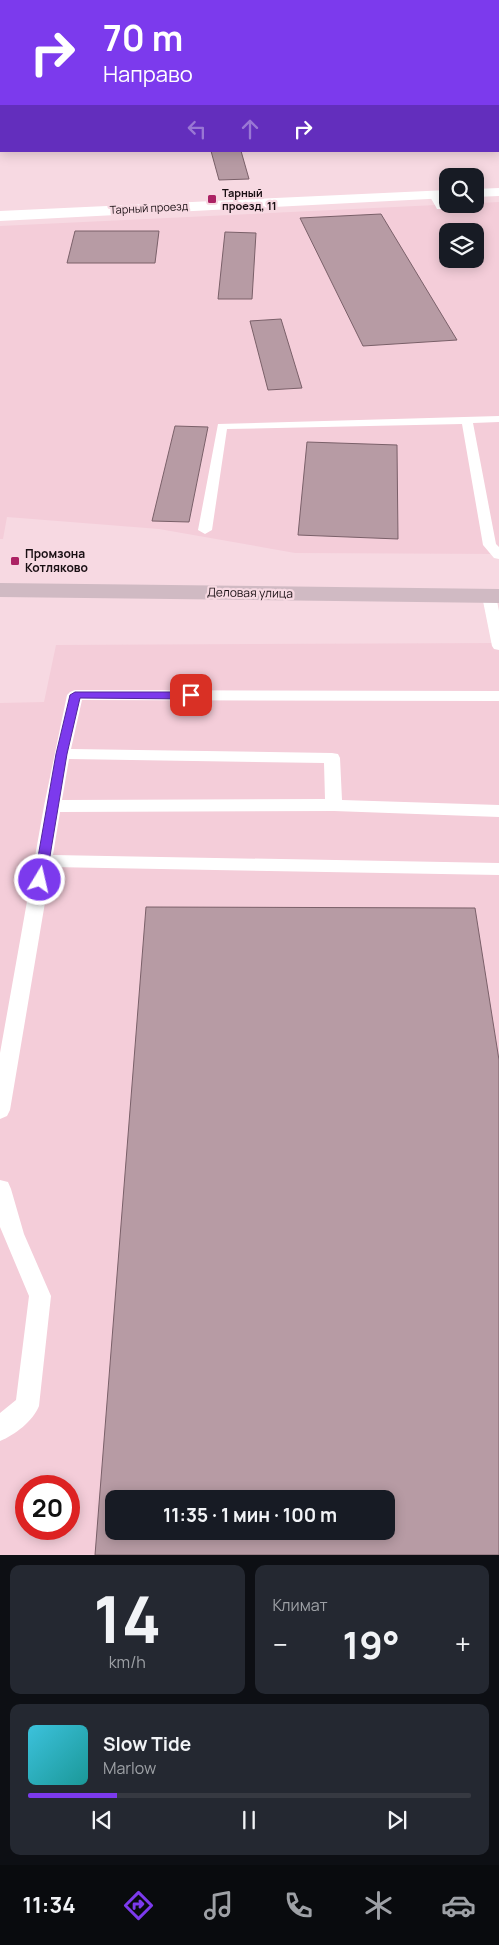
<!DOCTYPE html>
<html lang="ru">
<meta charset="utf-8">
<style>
:root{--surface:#171b24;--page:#242831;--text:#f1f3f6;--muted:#9ea1a6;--line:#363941;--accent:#7c3aed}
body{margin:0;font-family:Manrope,sans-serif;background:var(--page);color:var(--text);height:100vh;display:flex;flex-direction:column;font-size:19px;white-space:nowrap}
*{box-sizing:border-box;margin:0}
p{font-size:16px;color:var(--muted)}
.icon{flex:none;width:28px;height:28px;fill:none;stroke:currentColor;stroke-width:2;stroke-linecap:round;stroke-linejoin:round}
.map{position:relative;height:1555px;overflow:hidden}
.drawer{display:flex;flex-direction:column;gap:10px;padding:10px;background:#0d0f14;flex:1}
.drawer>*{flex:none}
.hud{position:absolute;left:0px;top:0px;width:500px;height:152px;box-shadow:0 2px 12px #0003;background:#7c3aed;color:#fff;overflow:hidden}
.buttons{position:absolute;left:439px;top:168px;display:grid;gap:10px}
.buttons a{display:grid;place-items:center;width:45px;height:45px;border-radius:10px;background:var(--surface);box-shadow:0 2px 12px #0003;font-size:25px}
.speed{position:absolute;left:15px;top:1475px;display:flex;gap:10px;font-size:25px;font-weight:700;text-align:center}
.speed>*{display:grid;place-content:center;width:65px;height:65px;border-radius:50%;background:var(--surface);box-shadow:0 2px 12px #0003;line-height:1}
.speed .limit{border:8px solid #d22;background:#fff;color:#111}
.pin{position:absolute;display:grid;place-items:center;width:42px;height:42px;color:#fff;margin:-21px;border-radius:10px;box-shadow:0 2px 8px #0006}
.me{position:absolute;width:55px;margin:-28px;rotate:9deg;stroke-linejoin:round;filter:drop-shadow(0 0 4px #0008)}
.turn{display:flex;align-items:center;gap:18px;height:105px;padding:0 20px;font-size:22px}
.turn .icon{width:65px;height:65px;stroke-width:2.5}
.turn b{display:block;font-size:35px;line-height:42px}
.lanes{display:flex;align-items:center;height:48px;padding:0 20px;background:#0003;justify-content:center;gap:25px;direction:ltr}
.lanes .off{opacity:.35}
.big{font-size:38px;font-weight:700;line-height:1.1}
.drawer .card{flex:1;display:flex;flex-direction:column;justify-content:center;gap:8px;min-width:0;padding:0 18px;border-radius:10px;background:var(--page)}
.drawer .dial{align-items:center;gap:0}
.dial b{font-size:65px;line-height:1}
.song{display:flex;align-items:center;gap:15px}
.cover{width:60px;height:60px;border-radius:8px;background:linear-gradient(135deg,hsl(190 70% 55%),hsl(180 70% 35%))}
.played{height:5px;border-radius:2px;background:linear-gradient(90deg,var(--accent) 20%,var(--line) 20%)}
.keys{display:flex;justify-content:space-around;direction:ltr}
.heat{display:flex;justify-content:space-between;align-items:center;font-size:28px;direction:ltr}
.drawer .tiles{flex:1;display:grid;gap:10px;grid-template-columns:1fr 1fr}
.card:last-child{grid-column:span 2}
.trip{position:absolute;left:105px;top:1490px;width:290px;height:50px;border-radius:10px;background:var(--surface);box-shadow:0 2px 12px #0003;font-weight:700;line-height:50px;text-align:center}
.menu{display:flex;height:80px;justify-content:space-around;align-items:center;background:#090b0e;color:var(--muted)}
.menu .icon{width:35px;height:35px}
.menu .on{color:var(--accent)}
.menu b{font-size:22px;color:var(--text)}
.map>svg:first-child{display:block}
.built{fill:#f4cdd9;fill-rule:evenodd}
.building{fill:#b79ba4;stroke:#7a6069;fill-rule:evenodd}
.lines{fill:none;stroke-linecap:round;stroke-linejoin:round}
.path{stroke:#98838a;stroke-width:1;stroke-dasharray:1 1;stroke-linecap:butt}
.lane{fill:#fff;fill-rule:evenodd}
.street{fill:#fff;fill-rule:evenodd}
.secondary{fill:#d0bac3;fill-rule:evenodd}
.route{fill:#7c3aed;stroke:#51269a}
.poi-dot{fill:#ac2264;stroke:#f7d9e2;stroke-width:2}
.labels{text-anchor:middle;stroke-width:4.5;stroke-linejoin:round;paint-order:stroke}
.far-poi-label{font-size:11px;font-weight:bold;fill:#190f13;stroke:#f7d9e2;text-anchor:start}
.far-street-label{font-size:11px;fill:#190f13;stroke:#f7d9e2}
.poi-label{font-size:12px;font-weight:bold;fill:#190f13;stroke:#f7d9e2;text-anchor:start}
.street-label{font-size:12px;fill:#190f13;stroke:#f7d9e2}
</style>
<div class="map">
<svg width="499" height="1555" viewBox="0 0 499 1555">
<rect width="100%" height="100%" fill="#f7d9e2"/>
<path class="built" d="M0,0H136L137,1H1L0,135Z
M499,202V554L295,553L159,529L7,517L3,539H0V226ZM448,231H475V259H448Z
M499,643V1555H0V703L44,702L56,645ZM26,1486H69V1529H26ZM114,1499H386V1531H114Z"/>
<path class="building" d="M211,151H241L249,179L219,180Z
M381,214L457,340L363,346L300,218Z
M75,231H159L155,263H67Z
M225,232L256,233L252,299H218Z
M281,319L302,388L268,390L250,321Z
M175,426L208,427L189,522L152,521Z
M307,442L397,445L398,539L298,535Z
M146,907L475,908L499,1060V1555H95ZM114,1499H386V1531H114Z"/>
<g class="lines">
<path class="path" d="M474,0L476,1"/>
<path class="lane" d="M357,0H374L375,1H356Z
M433,192L436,193L444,207L443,209H437L436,207L429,195Z
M499,416V422L473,423L496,544L499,547V559L494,558L483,545L462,424L227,429L212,530L205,534L198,530L218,424Z
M489,592L496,596L499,611V650L494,649L492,646L482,596Z
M75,690L499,691V701L82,700L71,749L332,753L338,754L340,758L342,800L499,805V817L334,811L60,812L53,855L499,863V875L51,867L10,1110L7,1116L0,1119V1053L44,806L67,695L70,692ZM69,759L324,763L325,799L62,800Z
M0,1180L8,1182L11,1189L24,1234L51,1296L39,1406C33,1421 15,1435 0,1441V1413L16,1400L29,1296L0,1227Z"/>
<path class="street" d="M442,0H454V1H443Z
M499,188V196L475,197V189Z
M448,190V198L0,221V211Z"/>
<path class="secondary" d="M0,583L499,589V603L0,597Z"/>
</g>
<path class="route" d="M75,692H191L196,695L191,699L80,698L67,754L46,880L40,884L34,880L56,754L70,695Z"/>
<g class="poi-dot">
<rect x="207" y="194" width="10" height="10" rx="2.5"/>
<rect x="10" y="556" width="10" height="10" rx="2.5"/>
</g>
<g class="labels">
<g class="far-poi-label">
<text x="222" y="197">Тарный<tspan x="222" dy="13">проезд, 11</tspan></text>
</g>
<g class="far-street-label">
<text transform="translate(149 208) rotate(-3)" y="4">Тарный проезд</text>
</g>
<g class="poi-label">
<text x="25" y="558">Промзона<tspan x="25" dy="14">Котляково</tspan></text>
</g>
<g class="street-label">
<text transform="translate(250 593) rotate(1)" y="4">Деловая улица</text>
</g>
</g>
</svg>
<div class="buttons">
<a><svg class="icon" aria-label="search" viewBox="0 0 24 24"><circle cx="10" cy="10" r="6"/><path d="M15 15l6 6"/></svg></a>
<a><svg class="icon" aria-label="layers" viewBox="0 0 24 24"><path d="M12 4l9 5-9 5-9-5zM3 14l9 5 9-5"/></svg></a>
</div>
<div class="speed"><div class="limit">20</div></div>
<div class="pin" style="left:191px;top:695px;background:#d93025"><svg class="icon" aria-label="arrive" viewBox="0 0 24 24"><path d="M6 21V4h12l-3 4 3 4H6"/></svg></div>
<svg class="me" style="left:40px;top:880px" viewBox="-20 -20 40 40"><circle r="17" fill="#7c3aed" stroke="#fff" stroke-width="3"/><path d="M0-11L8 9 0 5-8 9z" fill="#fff"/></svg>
<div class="trip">11:35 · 1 мин · 100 m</div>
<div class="hud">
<div class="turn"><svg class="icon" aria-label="right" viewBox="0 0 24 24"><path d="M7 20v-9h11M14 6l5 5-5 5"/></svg><div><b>70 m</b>Направо</div></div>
<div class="lanes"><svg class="icon off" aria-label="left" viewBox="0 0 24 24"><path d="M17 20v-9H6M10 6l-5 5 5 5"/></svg><svg class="icon off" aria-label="ahead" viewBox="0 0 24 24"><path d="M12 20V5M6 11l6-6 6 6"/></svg><svg class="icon" aria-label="right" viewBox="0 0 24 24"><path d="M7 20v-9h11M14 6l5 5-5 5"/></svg></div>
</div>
</div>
<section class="drawer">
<div class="tiles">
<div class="card dial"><b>14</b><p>km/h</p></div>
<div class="card"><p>Климат</p>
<div class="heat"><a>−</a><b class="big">19°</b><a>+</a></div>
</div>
<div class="card">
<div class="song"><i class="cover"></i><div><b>Slow Tide</b><p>Marlow</p></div></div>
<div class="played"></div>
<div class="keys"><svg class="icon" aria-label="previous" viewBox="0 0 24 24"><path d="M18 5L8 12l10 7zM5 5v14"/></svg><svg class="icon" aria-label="pause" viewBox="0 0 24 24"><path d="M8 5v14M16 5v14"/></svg><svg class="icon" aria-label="next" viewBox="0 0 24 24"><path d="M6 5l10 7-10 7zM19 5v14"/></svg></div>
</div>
</div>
</section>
<nav class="menu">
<b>11:34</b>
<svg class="icon on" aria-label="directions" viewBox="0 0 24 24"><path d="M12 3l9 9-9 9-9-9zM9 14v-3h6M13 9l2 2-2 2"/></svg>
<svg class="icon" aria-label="music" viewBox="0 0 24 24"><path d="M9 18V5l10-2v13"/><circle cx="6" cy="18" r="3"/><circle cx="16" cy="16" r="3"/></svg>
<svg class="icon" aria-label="phone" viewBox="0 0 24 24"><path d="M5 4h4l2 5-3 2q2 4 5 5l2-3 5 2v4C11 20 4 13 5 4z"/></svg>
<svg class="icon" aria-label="climate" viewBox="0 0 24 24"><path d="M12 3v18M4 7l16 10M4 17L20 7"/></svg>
<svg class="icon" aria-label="car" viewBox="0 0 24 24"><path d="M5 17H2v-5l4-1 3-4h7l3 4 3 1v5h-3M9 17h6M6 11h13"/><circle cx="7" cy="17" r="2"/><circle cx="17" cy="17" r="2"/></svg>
</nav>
